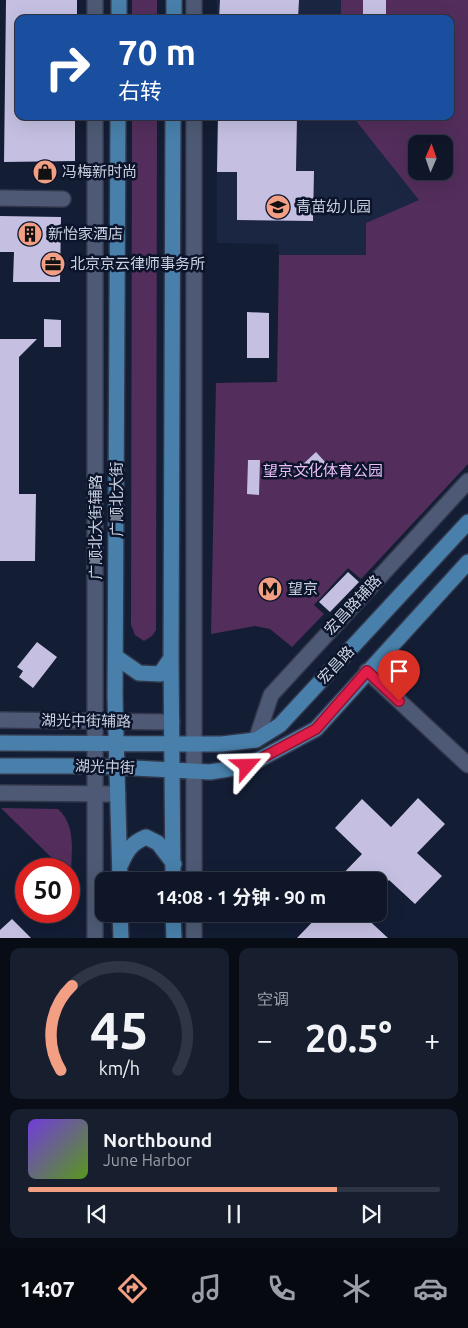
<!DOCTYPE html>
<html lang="zh">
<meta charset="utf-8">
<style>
:root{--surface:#0e1627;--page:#171f2f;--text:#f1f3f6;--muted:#9b9fa7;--line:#2e3544;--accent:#f39f84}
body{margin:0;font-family:Ubuntu,"Noto Sans SC",sans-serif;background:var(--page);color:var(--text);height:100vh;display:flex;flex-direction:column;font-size:19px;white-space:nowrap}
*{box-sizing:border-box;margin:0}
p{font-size:16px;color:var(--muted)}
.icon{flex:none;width:28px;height:28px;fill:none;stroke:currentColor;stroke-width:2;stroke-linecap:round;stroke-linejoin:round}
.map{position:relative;height:938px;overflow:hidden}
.drawer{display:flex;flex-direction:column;gap:10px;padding:10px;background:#080c15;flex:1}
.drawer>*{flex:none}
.banner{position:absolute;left:15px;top:15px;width:439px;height:105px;border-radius:10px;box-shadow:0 5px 20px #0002,0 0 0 1px var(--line);background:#1a4fa0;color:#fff;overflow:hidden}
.needle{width:32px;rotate:2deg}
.controls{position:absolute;left:408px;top:135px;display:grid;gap:10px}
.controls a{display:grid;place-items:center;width:45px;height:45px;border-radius:10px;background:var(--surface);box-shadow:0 5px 20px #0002,0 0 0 1px var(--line);font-size:25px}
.speed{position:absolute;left:15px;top:858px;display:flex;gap:10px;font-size:25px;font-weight:700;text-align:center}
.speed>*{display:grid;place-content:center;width:65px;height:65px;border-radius:50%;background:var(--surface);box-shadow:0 5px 20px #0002,0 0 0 1px var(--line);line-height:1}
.speed .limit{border:8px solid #d22;background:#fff;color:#111}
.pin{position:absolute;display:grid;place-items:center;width:42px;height:42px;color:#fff;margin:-51px -21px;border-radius:50% 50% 50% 0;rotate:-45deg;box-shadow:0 0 5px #0007}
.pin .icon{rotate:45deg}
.me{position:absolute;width:55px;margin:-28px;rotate:65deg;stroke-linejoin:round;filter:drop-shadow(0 0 4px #0008)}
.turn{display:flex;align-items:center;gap:18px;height:105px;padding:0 20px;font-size:22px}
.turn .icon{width:65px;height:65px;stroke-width:2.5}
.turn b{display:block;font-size:35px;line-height:42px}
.big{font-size:38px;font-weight:700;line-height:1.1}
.drawer .tile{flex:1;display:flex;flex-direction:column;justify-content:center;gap:8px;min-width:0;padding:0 18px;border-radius:10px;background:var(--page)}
.drawer .dial{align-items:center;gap:0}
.dial svg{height:130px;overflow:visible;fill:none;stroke:var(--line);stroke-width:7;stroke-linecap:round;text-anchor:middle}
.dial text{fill:var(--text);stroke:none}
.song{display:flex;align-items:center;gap:15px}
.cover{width:60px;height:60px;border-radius:8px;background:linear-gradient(135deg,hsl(260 70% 55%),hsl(90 70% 35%))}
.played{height:5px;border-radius:2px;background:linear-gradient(90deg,var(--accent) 75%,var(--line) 75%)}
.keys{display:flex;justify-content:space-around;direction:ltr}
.heat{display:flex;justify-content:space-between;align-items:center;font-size:28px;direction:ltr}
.drawer .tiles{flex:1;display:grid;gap:10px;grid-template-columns:1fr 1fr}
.tile:last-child{grid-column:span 2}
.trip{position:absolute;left:95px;top:872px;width:292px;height:50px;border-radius:10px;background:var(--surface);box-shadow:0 5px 20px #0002,0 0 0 1px var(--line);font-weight:700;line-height:50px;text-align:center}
.dock{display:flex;height:80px;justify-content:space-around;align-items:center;background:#060910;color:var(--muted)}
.dock .icon{width:35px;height:35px}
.dock .on{color:var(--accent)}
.dock b{font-size:22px;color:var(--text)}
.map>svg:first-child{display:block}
.built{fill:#1b2643}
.green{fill:#532e5c;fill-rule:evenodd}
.building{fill:#c5c0e2}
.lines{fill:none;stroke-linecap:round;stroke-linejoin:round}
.minor-casing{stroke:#32374b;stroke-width:18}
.major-casing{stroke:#32374b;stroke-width:18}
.minor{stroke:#4e5a75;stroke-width:15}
.major{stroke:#4880ab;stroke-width:15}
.route-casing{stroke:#92132f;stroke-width:12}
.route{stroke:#e11d48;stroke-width:9}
.labels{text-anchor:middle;stroke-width:5;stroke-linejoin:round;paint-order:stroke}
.poi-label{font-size:15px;fill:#cad1e1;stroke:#0b142a;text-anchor:start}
.park-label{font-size:15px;fill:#ecbef9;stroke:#0b142a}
.street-label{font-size:15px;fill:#cad1e1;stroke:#0b142a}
</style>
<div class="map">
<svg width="468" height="938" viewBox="0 0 468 938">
<rect width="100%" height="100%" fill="#131d34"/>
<path class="built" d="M217,0H341V19H217Z
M217,116H352L420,200L366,223V255H279L278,244L217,243Z"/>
<path class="green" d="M132,0H157V19H132Z
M341,0H468V464L361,579L348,568L314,605L324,614L292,647L270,629L255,626L211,634L216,383L277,382L279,255H366V223L419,200L352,116H450V19H341ZM416,144H444V171H416Z
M132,116H157L156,630L152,636L144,641L135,635L131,625Z
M1,808L58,809C77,826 71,853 71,876L69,869H63Z"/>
<path class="building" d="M6,0H77V19H19V116H75V161L4,162Z
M220,0H299L298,19H219Z
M363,0H386V19H363Z
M218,116H297L296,171H314L313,221L237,220V172H217Z
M0,216L61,217L60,282H13L14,252H0Z
M247,312L269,313V358H247Z
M44,319L61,320V347H44Z
M0,339H37L19,357V494H36L35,561H0Z
M316,452L327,464L311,478L301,466Z
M248,460H260L259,495L247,494Z
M348,572L359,582L330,612L319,602Z
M37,642L57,657L33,688L19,677L23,671L17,667Z
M418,798L445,824L417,853L442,876L415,904L389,880L379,890V881H336L362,854L335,828L362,799L391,827Z
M320,914H362L388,938H297Z
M12,919L31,938H0V930Z"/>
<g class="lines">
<defs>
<path id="minor" d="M95,0V19
M194,19V0
M194,116V881
M0,198L63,199
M367,671L468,765
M0,720L172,722
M256,740L271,695L468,481
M0,793L118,794
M194,914V938
M95,938V116"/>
<path id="major" d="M119,19V0
M174,19V0
M118,116L115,697L120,881
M173,116L171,658L173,881
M116,657L139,673L160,674L171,658
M0,743L222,744L256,740L280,725L468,522
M0,766H96L210,772L247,766L316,729L468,562
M121,864C127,850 132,843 146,837L158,843L174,864
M120,914L121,938
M173,914L174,938"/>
</defs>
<use href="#minor" class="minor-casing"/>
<use href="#major" class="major-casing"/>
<use href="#minor" class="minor"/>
<use href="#major" class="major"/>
</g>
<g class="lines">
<defs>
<path id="route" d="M247,766L316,729L367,671L399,701"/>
</defs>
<use href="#route" class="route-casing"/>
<use href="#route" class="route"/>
</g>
<defs>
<symbol id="shop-disc" viewBox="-11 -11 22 22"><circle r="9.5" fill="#f39f84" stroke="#0b142a"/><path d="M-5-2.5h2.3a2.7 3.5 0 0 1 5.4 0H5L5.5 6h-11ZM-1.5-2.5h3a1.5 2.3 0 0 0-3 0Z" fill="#111"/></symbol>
<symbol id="school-disc" viewBox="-11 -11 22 22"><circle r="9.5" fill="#f39f84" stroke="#0b142a"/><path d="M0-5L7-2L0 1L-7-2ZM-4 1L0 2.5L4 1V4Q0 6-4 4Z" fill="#111"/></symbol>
<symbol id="building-disc" viewBox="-11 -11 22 22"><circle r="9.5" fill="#f39f84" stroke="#0b142a"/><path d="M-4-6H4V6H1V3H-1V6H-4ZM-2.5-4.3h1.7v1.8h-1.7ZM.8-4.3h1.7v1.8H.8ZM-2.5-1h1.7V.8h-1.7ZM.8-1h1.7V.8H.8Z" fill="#111"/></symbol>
<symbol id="office-disc" viewBox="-11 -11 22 22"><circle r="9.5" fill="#f39f84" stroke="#0b142a"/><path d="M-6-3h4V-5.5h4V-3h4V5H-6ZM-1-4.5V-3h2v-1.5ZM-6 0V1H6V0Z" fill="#111"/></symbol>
<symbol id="metro-disc" viewBox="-11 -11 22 22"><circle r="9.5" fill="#f39f84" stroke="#0b142a"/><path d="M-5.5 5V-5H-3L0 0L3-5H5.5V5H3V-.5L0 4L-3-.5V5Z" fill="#111"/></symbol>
</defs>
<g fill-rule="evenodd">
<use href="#shop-disc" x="31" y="158" width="28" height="28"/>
<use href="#school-disc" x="264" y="193" width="28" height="28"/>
<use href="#building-disc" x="16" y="220" width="28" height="28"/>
<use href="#office-disc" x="39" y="250" width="28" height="28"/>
<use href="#metro-disc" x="256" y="575" width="28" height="28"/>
</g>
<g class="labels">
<g class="poi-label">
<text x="62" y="177">冯梅新时尚</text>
<text x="296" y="212">青苗幼儿园</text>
<text x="48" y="239">新怡家酒店</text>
<text x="70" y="269">北京京云律师事务所</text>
<text x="288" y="594">望京</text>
</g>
<g class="park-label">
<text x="323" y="476">望京文化体育公园</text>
</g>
<g class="street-label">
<text transform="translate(117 499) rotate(-90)" y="5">广顺北大街</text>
<text transform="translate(96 527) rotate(-90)" y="5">广顺北大街辅路</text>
<text transform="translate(353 605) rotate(-47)" y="5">宏昌路辅路</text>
<text transform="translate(336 665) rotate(-47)" y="5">宏昌路</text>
<text transform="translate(86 721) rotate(1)" y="5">湖光中街辅路</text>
<text transform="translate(105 767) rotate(2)" y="5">湖光中街</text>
</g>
</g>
</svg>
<div class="controls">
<a><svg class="needle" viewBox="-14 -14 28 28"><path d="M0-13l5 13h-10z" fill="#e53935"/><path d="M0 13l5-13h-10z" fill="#9b9fa7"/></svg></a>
</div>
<div class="speed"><div class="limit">50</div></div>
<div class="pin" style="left:399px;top:701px;background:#d93025"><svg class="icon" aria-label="arrive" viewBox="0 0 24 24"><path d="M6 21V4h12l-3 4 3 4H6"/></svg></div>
<svg class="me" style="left:247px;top:766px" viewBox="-20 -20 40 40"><path d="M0-17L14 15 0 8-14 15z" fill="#e11d48" stroke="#fff" stroke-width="4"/></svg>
<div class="trip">14:08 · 1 分钟 · 90 m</div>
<div class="banner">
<div class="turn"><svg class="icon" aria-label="right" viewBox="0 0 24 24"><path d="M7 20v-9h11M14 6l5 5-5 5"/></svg><div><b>70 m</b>右转</div></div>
</div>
</div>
<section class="drawer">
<div class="tiles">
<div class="tile dial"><svg viewBox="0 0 100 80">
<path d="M14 69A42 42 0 1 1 86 69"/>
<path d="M14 69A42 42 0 0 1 21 17" stroke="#f39f84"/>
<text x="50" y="56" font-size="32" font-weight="700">45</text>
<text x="50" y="72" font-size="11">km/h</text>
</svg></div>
<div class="tile"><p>空调</p>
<div class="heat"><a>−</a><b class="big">20.5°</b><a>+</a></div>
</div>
<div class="tile">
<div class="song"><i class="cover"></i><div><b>Northbound</b><p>June Harbor</p></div></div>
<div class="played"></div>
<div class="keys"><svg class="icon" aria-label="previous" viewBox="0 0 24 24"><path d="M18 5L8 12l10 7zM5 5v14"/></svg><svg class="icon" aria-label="pause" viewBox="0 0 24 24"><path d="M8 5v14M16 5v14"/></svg><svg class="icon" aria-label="next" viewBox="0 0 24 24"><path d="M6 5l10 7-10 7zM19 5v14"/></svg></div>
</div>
</div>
</section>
<nav class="dock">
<b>14:07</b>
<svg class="icon on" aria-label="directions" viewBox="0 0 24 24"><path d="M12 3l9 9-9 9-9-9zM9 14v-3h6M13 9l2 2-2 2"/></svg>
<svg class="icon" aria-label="music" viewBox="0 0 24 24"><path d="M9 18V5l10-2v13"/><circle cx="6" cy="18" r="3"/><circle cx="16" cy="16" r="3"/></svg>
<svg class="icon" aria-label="phone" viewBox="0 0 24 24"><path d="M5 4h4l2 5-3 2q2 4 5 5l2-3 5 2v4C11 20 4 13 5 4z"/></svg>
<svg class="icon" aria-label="climate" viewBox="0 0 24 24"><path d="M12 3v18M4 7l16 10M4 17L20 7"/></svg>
<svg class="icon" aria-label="car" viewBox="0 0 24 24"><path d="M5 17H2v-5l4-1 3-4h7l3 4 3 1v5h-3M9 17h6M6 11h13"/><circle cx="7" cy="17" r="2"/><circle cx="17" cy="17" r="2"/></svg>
</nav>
